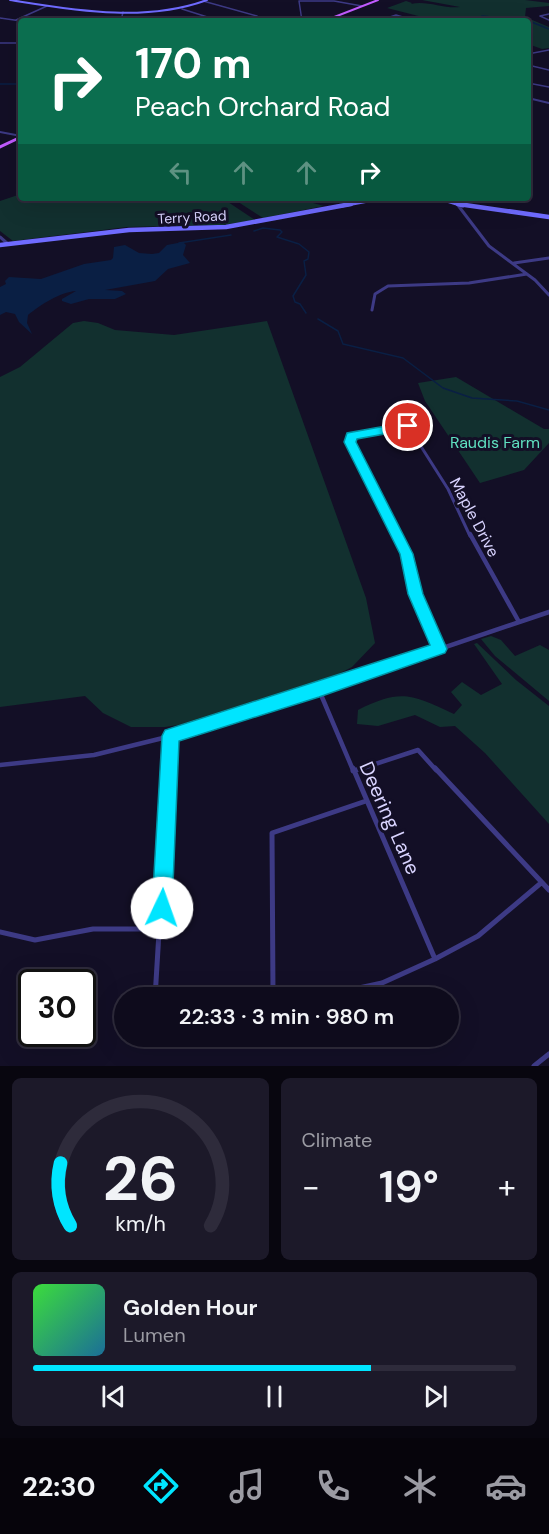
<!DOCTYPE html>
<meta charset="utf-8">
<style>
:root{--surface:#0e0b1c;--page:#1c1929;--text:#f1f3f6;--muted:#9b9ba3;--line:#2e2b3b;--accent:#00e5ff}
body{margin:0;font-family:"DM Sans",sans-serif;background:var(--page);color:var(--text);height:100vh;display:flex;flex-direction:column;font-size:22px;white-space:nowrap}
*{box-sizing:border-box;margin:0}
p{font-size:20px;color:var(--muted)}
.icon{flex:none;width:33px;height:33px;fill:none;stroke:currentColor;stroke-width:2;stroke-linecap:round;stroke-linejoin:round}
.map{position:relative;height:1066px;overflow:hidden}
.panel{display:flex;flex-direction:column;gap:12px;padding:12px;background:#08060f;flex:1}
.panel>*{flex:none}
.top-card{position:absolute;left:18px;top:18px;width:513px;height:183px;border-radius:6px;box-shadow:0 6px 24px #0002,0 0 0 2px var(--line);background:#0b6e4f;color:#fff;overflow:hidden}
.speed{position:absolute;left:18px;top:969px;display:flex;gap:12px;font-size:30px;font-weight:700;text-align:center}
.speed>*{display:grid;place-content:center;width:78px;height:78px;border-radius:50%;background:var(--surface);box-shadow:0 6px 24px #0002,0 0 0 2px var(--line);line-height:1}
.speed .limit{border:3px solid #111;border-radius:9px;background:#fff;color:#111}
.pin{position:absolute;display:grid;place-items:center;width:51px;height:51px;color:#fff;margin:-26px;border:3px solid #fff;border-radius:50%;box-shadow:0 2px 6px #0007}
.me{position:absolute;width:66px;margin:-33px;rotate:3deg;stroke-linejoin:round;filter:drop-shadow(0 0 4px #0008)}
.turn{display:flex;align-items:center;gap:21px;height:126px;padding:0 18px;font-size:27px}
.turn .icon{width:78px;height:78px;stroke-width:2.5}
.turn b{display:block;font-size:42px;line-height:51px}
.lanes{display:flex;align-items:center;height:57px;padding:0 18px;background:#0003;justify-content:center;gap:30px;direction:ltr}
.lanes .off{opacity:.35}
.big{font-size:45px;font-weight:600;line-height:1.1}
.panel .widget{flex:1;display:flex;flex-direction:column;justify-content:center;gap:9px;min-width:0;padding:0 21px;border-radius:9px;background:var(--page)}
.panel .dial{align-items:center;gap:0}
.dial svg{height:156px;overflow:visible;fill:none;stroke:var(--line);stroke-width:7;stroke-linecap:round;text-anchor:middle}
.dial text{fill:var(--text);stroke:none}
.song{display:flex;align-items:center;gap:18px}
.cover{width:72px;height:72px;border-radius:9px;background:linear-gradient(135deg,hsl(120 70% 55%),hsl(200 70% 35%))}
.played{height:6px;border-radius:3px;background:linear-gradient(90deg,var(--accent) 70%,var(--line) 70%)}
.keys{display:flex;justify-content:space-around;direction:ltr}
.heat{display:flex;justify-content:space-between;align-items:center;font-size:33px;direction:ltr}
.panel .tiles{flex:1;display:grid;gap:12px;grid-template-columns:1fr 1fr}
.widget:last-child{grid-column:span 2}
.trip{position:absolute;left:114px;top:987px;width:345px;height:60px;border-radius:30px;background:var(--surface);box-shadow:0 6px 24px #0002,0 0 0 2px var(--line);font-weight:600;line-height:60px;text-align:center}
.tabs{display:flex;height:96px;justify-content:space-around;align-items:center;background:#06040b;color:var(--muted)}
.tabs .icon{width:42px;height:42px}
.tabs .current{color:var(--accent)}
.tabs b{font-size:27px;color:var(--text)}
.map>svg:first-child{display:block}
.green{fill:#12302f}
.water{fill:#0a1f44}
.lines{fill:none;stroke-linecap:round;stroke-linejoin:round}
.stream{stroke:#0a1f44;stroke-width:1.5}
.street-far4{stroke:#3d3a85;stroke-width:1.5}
.street-far3{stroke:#3d3a85;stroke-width:2}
.street-far2{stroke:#3d3a85;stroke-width:3}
.street-far1{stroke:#3d3a85;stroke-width:4.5}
.street{stroke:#3d3a85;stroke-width:5}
.secondary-far2{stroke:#6f6bff;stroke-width:2}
.secondary-far1{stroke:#6f6bff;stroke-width:3}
.secondary{stroke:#6f6bff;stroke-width:4.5}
.primary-far1{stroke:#c25bff;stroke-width:2}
.primary{stroke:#c25bff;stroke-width:3}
.route{fill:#00e5ff;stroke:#0095a6;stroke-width:1.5}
.labels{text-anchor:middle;stroke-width:6;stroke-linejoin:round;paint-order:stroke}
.far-street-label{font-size:14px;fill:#d9d4ff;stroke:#130f26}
.park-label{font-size:16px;fill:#5fe0c0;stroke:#130f26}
.street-label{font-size:16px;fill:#d9d4ff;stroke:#130f26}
.near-street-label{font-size:20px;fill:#d9d4ff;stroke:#130f26}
</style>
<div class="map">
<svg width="549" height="1066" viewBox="0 0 549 1066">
<rect width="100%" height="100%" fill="#130f26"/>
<path class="green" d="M422,0H525L549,3V6L526,8L525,17L549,27V48L542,49L528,44V21H438L387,8L406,1L412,3L411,4C426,0 444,9 460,7Z
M21,194V198H222L255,220L223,225L127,227L13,241L0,231V201Z
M232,198H329L313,203L324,206L263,218Z
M84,321L98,323L115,330L174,335L267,321L366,598L375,643L352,667L309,689L192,723L165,727H131L103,713L85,696L0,707V377L20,367L73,323Z
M456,377L544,429H549V443L524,470L480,483L425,401L418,383Z
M491,636L501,640L515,656L540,645L549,650V701L495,656L481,639Z
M477,643L516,680L549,706V824L485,753L455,726L440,727L415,715L378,726L357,724L358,710C402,688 412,695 454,714L462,705L451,692L462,682L481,695L502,684L474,644Z"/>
<path class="water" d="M183,242L186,245L183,255L190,263L168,269L155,281L105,290L122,291L126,294L115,299H89L71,304L62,301V299L76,291C60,292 40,305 28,315L27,323L32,334L19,322L15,314L6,312L0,315V287L6,284L5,281L9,277L41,279L84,264L111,260L113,258L114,247L125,245L139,253L152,254L159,253L167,245Z"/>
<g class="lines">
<path class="stream" d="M482,16L528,21
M529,21L549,29
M0,84H21
M254,231L263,228L280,230L282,232L277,237L299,244L309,252L308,259L304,261L306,275L293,296L295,302L300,304L306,313
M179,243L231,235
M318,319L338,331L343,344L403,358L443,388L472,398L517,401L549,410"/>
<path class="street-far4" d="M203,1L257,16L263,21
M299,1H334L362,6
M299,1L302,21
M182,9L220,21
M540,16L549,14
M540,16L549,20
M335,17L349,21
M0,18L21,21
M16,20L47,6
M121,21L123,12
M193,21L205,17
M378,21L396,15L416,21
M0,43H21
M528,54L549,50
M528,65L549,70
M528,83L549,87"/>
<path class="street-far3" d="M528,98L549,103
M0,132L21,136
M345,198L351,204
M452,198L458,206"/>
<path class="street-far2" d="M457,204L489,246L535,280L549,295
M0,237L8,244
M514,263L549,258
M372,310L375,294L388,286L469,283L527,274
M397,536L350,442L352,436L408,426L448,489L470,536"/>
<path class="street-far1" d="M396,534L406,554L416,594L439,649
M470,534L519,622
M319,690L353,770
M0,765L94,755L171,736L319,690L549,612
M169,770L171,736
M357,770L418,750L436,770"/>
<path class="street" d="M353,768L435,959
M435,768L549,890
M353,771L362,768
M0,932L35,940L93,929H161
M155,998L169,768
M279,998L273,995L272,833L366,801
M313,998L382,983L435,959L478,936L541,883
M534,1066L549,1054"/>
<path class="secondary-far2" d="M10,0C74,10 144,23 207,0"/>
<path class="secondary-far1" d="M437,198L463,206
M342,206L384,198"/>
<path class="secondary" d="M458,204L549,217
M0,245L129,230L226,227L351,204"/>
<path class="primary-far1" d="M324,21L378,0"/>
<path class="primary" d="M0,147L21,137"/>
</g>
<path class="route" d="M408,422L412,423V429L357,439L356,442L413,554L423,594L447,649L445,653L319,697L179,741L172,908L169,915L162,918L155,915L152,908L162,736L165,730L430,645L408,594L400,554L344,442L347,433Z"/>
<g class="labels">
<g class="far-street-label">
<text transform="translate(192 217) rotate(-3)" y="5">Terry Road</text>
</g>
<g class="park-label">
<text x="495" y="448">Raudis Farm</text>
</g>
<g class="street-label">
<text transform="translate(475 517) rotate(62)" y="6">Maple Drive</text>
</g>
<g class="near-street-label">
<text transform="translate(390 818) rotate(66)" y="7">Deering Lane</text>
</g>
</g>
</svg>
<div class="speed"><div class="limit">30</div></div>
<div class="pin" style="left:408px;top:426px;background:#d93025"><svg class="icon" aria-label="arrive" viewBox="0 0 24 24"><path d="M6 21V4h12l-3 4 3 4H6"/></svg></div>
<svg class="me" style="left:162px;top:908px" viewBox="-20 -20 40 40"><circle r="19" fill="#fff"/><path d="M0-13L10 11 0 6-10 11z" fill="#00e5ff"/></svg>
<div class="trip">22:33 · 3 min · 980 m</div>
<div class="top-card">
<div class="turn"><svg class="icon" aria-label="right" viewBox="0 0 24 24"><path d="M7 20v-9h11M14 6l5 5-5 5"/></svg><div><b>170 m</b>Peach Orchard Road</div></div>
<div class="lanes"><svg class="icon off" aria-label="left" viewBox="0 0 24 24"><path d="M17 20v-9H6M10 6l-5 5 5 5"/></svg><svg class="icon off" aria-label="ahead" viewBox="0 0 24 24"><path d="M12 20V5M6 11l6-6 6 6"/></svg><svg class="icon off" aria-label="ahead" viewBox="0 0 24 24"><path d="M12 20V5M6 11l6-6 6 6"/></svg><svg class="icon" aria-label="right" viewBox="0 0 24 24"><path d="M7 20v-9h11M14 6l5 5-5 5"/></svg></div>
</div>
</div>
<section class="panel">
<div class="tiles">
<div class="widget dial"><svg viewBox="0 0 100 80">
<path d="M14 69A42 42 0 1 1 86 69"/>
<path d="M14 69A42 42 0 0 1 9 37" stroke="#00e5ff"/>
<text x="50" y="56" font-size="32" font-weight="700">26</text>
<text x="50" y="72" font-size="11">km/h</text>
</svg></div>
<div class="widget"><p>Climate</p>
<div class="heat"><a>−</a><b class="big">19°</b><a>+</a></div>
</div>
<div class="widget">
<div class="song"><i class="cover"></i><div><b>Golden Hour</b><p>Lumen</p></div></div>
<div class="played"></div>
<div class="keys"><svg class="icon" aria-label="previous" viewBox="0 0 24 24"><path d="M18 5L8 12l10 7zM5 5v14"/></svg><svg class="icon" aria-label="pause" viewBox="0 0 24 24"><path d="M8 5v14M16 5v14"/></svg><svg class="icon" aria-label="next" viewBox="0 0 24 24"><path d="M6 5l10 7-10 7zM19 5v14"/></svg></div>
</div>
</div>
</section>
<nav class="tabs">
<b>22:30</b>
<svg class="icon current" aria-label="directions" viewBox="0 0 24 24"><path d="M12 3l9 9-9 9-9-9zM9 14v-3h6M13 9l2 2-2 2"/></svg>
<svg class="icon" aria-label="music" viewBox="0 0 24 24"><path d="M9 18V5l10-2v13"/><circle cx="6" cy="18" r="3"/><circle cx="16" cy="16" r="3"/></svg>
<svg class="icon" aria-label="phone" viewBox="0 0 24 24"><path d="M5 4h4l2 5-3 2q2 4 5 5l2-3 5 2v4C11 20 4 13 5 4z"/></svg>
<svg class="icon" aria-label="climate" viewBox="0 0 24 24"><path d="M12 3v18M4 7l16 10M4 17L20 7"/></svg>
<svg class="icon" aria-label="car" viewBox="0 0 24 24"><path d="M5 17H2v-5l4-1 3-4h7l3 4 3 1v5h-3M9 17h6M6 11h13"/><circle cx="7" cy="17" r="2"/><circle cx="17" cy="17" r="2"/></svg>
</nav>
